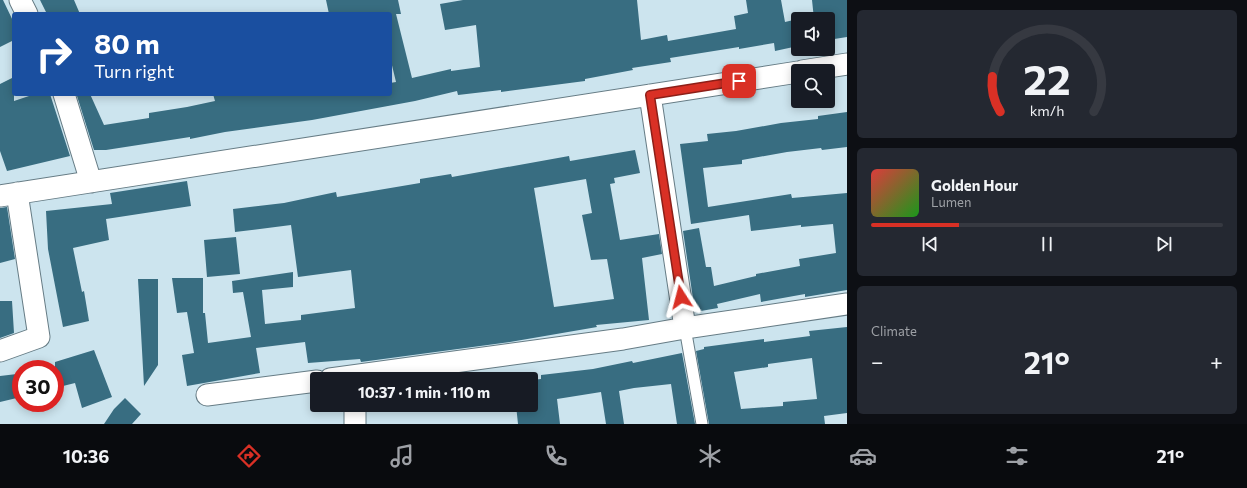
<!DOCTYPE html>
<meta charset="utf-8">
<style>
:root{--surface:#171b24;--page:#242831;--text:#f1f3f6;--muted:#9ea1a6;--line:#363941;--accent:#d93025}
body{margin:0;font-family:Commissioner,sans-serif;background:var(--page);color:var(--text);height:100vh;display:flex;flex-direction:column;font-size:15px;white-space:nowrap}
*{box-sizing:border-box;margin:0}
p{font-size:13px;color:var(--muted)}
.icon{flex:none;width:22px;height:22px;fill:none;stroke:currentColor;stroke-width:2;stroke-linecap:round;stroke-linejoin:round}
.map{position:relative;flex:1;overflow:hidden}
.panel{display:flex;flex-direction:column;gap:10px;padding:10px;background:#0d0f14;width:400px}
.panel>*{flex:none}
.top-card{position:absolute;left:12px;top:12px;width:380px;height:84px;border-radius:4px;box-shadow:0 2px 10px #0003;background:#1a4fa0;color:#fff;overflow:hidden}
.fabs{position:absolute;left:791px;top:12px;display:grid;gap:8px}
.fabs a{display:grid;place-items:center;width:44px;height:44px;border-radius:4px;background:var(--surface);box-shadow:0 2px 10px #0003;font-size:20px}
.speed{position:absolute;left:12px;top:360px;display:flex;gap:8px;font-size:20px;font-weight:700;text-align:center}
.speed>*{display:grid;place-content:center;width:52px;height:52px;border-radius:50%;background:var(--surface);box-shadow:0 2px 10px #0003;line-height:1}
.speed .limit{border:6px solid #d22;background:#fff;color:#111}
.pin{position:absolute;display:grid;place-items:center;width:34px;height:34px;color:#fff;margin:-17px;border-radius:8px;box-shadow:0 2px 6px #0006}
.me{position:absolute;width:44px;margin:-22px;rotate:351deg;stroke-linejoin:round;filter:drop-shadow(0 0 3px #0008)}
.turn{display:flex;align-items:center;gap:14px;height:84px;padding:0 16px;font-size:18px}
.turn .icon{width:52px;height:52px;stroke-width:2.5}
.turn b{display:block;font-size:28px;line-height:34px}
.big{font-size:30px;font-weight:700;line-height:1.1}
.panel .widget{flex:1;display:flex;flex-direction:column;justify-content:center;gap:6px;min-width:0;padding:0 14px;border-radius:6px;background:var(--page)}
.panel .dial{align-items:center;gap:0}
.dial svg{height:104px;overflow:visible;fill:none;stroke:var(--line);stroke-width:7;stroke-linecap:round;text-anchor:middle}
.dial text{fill:var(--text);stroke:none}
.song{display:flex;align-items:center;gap:12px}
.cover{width:48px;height:48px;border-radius:6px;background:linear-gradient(135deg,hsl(0 70% 55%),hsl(120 70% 35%))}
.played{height:4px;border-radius:2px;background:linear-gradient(90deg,var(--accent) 25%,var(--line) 25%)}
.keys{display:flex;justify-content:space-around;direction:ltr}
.heat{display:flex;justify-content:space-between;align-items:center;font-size:22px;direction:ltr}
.trip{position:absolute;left:310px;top:372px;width:228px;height:40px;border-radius:4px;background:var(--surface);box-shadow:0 2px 10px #0003;font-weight:700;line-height:40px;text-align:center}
.tabs{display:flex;height:64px;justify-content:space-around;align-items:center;background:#090b0e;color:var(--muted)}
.tabs .icon{width:28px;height:28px}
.tabs .current{color:var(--accent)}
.tabs b{font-size:18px;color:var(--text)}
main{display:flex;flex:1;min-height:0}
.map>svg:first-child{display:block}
.building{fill:#386d81;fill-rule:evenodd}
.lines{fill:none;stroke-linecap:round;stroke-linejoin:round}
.lane-casing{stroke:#667c85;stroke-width:13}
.street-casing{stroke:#667c85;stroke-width:23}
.lane{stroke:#fff;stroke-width:11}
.street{stroke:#fff;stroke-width:21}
.route-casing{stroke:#8d1f18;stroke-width:10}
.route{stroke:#d93025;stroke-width:7}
</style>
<main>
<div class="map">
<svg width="847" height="424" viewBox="0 0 847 424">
<rect width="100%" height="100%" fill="#cce4ee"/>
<path class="building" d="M0,0H3L14,23V40L0,47Z
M40,0H74L80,14H47Z
M326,0H398L401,14H396L412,78L451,69V71L480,67L476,25L445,30L440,4L463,0H637L641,40L667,35L668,41L736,29L734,16L748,13L746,0H781L785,22L798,19V46L775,51L774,43L739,49V47L670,58L671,62L632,68L633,70L585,79V81L501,92V90L458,95L457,91L415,101L312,120L225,132L190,139V137L106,150H94L77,96L84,94H90L104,125L149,118V113L187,107L215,101L213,94H390V83L396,82L390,57V14H329Z
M812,0H847V37L828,40V19H814Z
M14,77V101L35,94H50L70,156L7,171L0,151V84Z
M847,112V147L822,150L821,148L787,152L742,160V164L703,168L708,207L791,194L792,198L847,193V290L805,297V294L761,302L760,294L717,304L718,308L695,312L683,231L699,228L706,267H711L714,286L756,276V274L800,266L799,259L836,253L833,224L801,227V225L751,231L749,215L691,224L680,144L708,141L707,134L736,131L781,123L818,119V116Z
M635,150L640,173L614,178L615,183L610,184L620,240L659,234L662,254L642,258L649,320L596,325L597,327L510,342L361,362L360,359L308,363L305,342L256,348L260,373L187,386L182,355L194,353L187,312L177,313L172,278H203V313H205L208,343L251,337L243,292L233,293L232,281L293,272V287L262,290L265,324L301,320V315L355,308L351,270L298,277L291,225L235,232L233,209L284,203L336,192L337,197L420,183V179L451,174L452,177L569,156L570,161ZM586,179L592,213L582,215L591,260L607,259L614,299L554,307L534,188Z
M187,181L191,206L106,219L109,240L73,248L82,292L84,291L89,321L63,327L48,249L46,211L112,204L110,193Z
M7,207L15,259L0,263V208Z
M236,237L240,274L207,277L204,240Z
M138,279H158V365L144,386Z
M0,301H12L14,333L0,338Z
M847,327V413L824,416L825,424H709L696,351L704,349V347L764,339V342L810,336L809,331ZM812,358L817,399L783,402V406L741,409L734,372L768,367V364Z
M94,350L112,397L82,408L75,383L55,388V362Z
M682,353L695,424H677L671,384L634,388L619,391L624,424H606L601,392L557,399L560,424H518L516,405H531V380L541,379V375L593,369L632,361L633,363Z
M17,374L21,390V397L0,402V376Z
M125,398L141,414L132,424H104L114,409Z"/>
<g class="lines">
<defs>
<path id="lane" d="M685,328L702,424"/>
<path id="street" d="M20,0L27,14
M802,71L847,64
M64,94L91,182
M650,95L685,328
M0,196L798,72
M0,351L39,337L17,193
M330,379L623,339L685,328L847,304
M207,395L317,381
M355,424V405"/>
</defs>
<use href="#lane" class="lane-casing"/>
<use href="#street" class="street-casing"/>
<use href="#lane" class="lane"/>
<use href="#street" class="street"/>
</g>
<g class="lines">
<defs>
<path id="route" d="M681,297L650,95L739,81"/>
</defs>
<use href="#route" class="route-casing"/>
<use href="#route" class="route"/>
</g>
</svg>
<div class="fabs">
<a><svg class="icon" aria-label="sound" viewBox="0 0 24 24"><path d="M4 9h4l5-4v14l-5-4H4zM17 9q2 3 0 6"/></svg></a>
<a><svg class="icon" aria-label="search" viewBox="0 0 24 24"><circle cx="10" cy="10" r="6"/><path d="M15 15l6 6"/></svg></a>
</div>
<div class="speed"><div class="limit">30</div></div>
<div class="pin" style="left:739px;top:81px;background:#d93025"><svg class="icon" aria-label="arrive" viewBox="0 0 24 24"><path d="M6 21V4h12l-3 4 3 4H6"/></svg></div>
<svg class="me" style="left:681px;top:297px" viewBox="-20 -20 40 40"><path d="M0-17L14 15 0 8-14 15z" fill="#d93025" stroke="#fff" stroke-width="4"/></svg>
<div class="trip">10:37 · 1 min · 110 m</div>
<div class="top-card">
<div class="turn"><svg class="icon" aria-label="right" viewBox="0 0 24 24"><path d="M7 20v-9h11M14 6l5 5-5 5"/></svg><div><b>80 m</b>Turn right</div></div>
</div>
</div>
<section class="panel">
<div class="widget dial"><svg viewBox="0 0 100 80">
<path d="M14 69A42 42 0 1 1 86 69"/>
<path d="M14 69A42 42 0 0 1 8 42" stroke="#d93025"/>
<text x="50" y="56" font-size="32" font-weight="700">22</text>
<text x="50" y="72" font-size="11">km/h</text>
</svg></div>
<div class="widget">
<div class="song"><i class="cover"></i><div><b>Golden Hour</b><p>Lumen</p></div></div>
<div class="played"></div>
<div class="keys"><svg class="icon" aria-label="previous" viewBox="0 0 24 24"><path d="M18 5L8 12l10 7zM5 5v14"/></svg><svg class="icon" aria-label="pause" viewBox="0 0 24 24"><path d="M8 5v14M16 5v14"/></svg><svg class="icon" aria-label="next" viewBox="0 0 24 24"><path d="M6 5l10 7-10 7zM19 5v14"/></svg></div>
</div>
<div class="widget"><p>Climate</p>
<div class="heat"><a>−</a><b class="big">21°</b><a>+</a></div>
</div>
</section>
</main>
<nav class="tabs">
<b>10:36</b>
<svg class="icon current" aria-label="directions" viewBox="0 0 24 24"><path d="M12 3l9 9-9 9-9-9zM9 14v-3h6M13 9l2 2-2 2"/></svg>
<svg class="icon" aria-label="music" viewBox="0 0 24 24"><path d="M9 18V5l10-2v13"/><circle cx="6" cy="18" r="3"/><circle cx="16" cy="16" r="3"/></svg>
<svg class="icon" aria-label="phone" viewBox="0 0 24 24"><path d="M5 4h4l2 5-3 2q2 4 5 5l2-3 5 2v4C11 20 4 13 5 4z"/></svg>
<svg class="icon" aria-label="climate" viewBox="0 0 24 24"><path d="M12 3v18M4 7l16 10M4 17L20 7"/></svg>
<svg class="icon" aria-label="car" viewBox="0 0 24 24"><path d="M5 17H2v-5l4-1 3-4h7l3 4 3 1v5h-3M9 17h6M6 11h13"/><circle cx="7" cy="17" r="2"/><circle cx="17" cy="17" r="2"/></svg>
<svg class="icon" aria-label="filters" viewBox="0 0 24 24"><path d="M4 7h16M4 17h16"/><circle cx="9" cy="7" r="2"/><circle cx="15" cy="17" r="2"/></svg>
<b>21°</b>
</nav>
